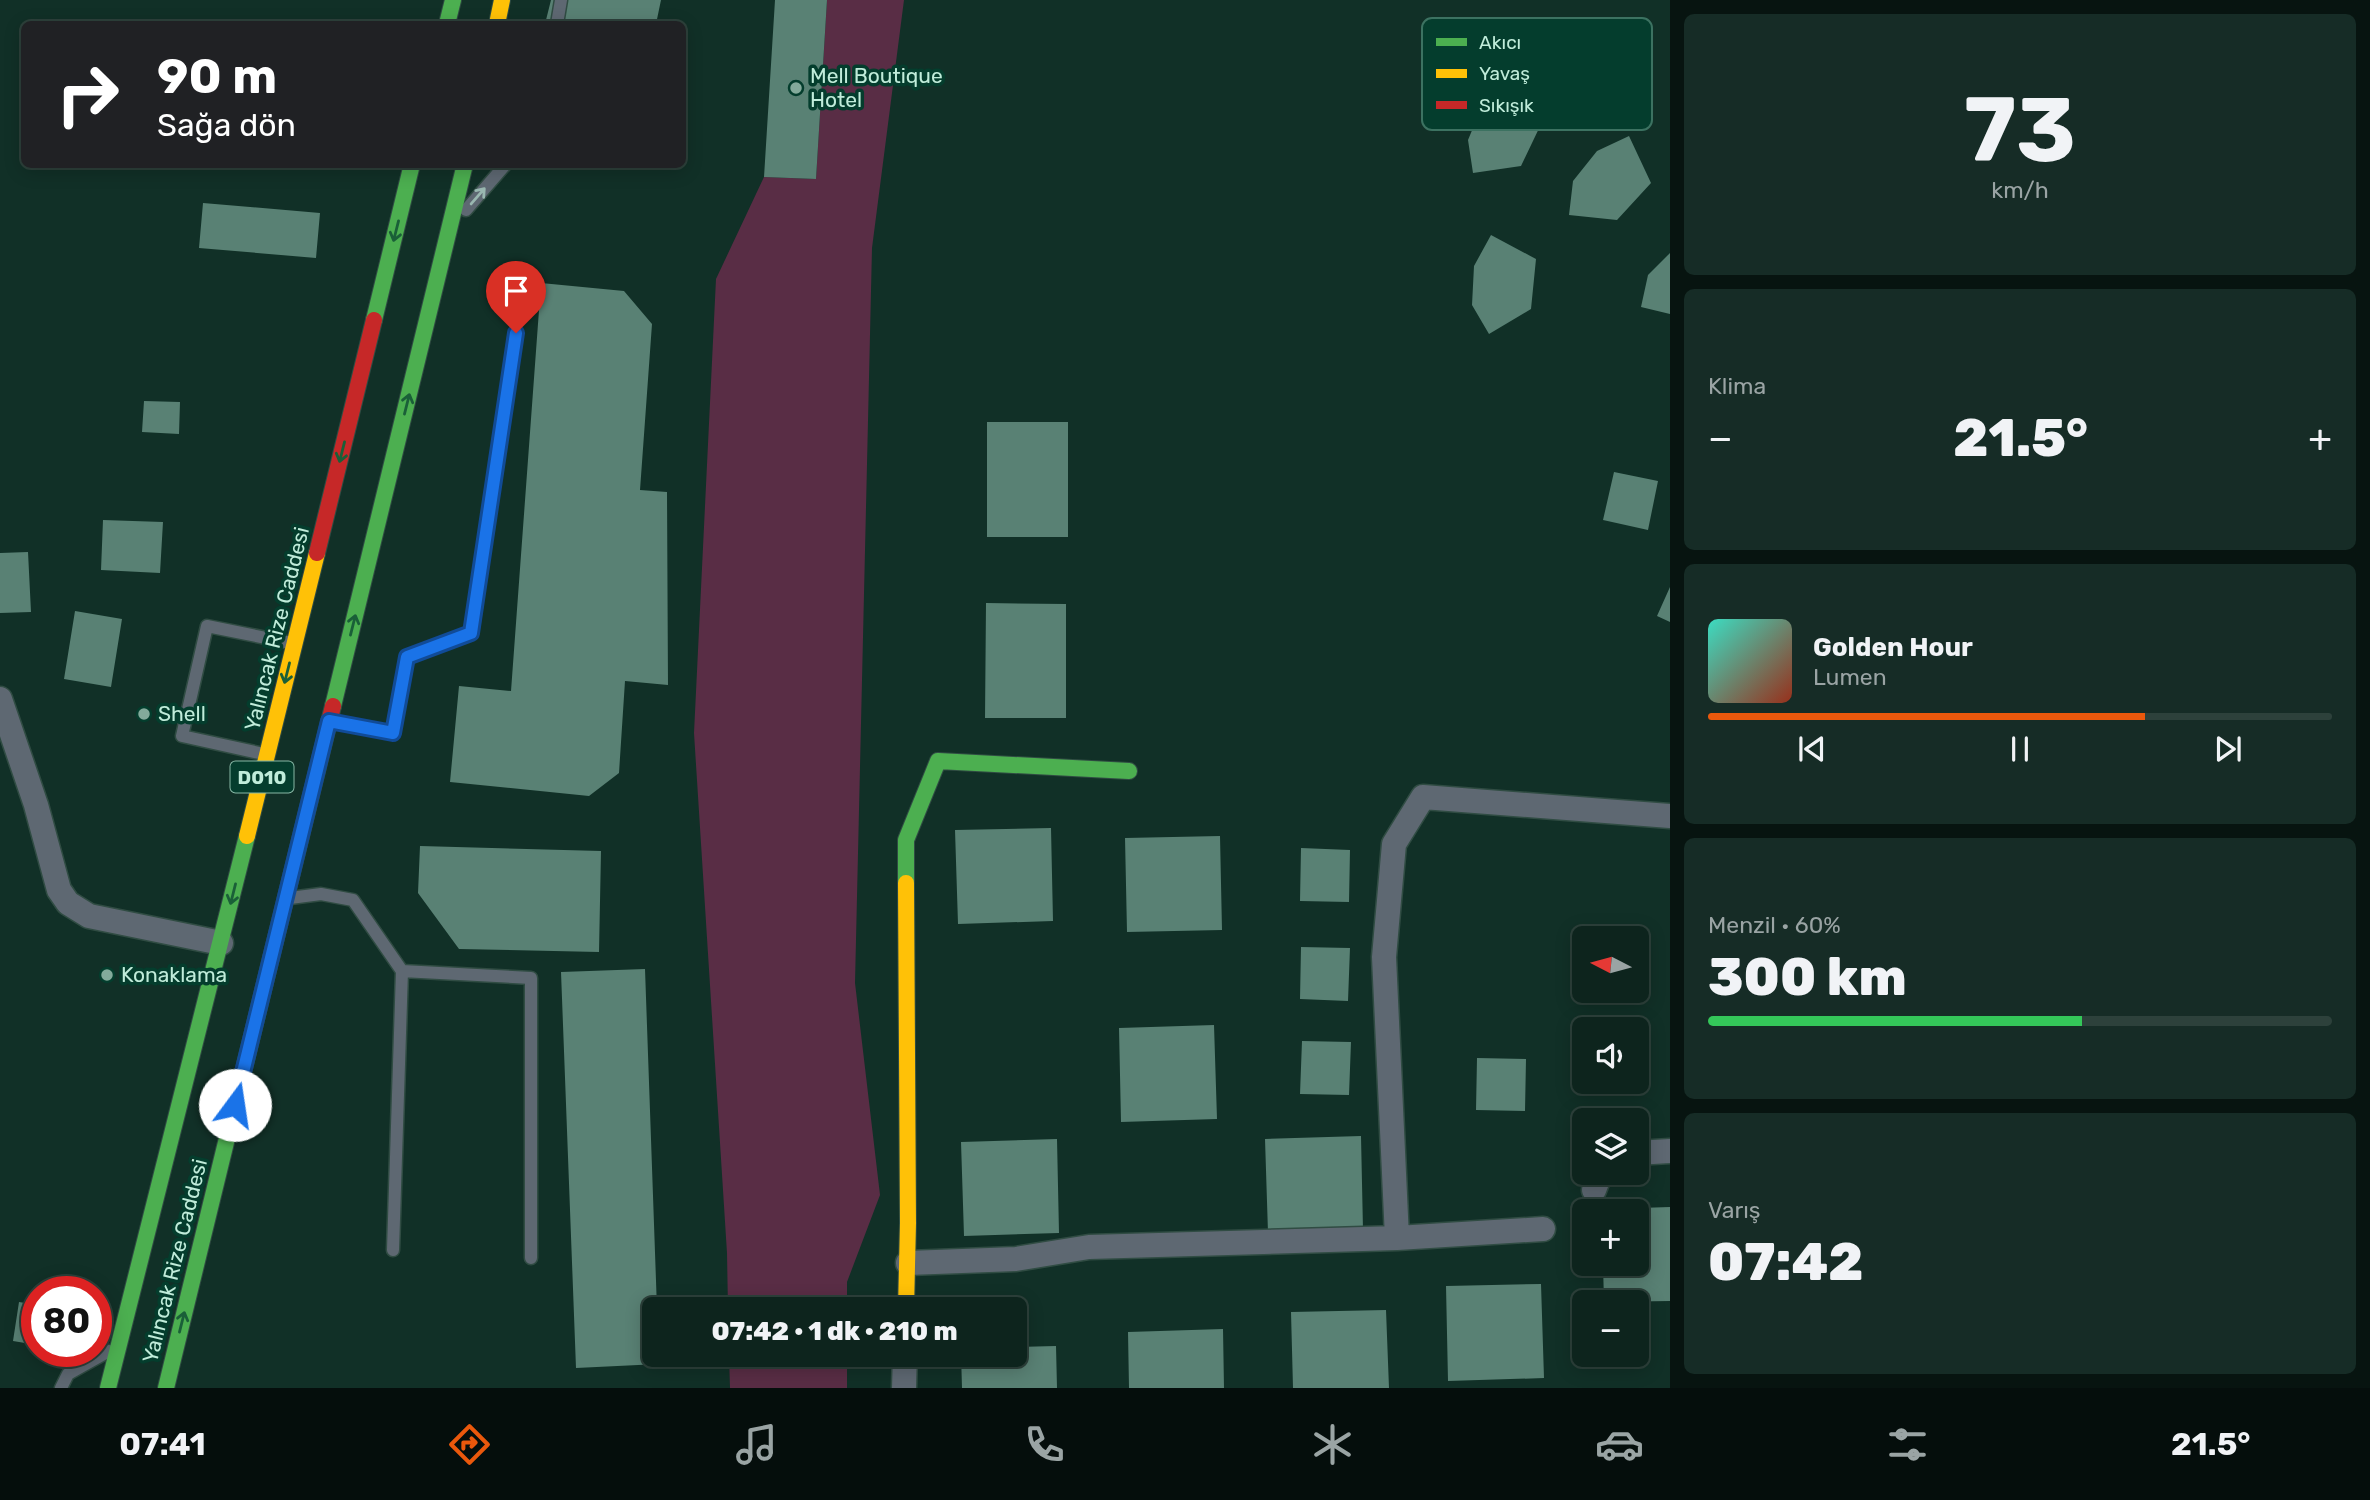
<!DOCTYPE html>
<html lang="tr">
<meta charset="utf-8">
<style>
:root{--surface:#0d241d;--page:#162c26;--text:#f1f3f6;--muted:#9aa4a4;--line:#2d413b;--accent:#ea580c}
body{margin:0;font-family:Rubik,sans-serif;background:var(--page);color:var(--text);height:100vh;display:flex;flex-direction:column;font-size:26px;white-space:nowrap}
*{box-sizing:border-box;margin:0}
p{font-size:23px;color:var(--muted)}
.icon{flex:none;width:38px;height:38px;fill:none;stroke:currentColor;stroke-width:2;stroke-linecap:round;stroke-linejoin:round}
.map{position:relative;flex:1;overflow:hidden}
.details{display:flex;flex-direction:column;gap:14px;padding:14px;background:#071410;width:700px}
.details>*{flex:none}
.guide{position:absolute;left:21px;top:21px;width:665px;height:147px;border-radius:10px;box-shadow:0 4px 18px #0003,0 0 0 2px var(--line);background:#202124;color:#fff;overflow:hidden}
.needle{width:46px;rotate:276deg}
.controls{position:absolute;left:1572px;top:926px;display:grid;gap:14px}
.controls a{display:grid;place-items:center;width:77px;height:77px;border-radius:10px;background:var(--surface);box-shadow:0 4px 18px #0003,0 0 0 2px var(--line);font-size:35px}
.speed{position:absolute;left:21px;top:1276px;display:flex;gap:14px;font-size:35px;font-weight:700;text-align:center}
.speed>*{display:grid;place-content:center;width:91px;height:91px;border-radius:50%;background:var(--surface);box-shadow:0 4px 18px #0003,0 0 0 2px var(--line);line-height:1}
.speed .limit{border:10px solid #d22;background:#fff;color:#111}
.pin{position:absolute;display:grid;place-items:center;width:60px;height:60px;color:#fff;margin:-72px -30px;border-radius:50% 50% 50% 0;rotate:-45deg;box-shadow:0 0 7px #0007}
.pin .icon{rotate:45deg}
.me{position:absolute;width:77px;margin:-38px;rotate:14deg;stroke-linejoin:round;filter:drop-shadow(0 0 5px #0008)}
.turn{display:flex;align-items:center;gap:24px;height:147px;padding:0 21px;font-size:32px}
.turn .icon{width:91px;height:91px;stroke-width:2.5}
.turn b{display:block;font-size:49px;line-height:60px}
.big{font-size:52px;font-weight:800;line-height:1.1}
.details .card{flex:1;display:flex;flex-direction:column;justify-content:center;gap:10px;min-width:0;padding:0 24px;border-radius:10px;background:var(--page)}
.details .dial{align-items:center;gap:0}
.dial b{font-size:91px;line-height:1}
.song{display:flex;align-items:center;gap:21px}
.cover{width:84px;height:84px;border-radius:10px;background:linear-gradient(135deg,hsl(170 70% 55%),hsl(10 70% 35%))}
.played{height:7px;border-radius:4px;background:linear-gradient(90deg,var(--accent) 70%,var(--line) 70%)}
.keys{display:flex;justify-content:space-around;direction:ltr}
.heat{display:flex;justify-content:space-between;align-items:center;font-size:38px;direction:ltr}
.charge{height:10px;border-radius:5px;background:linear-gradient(90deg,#34c759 60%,var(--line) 0)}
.trip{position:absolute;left:642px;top:1297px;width:385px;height:70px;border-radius:10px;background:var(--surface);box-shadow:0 4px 18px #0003,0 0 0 2px var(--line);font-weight:800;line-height:70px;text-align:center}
.menu{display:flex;height:112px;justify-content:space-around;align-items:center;background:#050e0c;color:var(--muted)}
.menu .icon{width:49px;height:49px}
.menu .on{color:var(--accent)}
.menu b{font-size:32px;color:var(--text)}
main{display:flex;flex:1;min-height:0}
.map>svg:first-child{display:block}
.green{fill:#592d45}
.building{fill:#598174}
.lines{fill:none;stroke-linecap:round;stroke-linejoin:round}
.lane-casing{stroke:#304c43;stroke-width:15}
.street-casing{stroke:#304c43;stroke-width:27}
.fast-casing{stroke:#304c43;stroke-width:18}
.slow-casing{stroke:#304c43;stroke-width:18}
.jam-casing{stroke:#304c43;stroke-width:18}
.lane{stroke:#5e6872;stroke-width:12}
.street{stroke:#5e6872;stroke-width:24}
.fast{stroke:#4caf50;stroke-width:16}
.slow{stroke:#ffc107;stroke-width:16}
.jam{stroke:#c62828;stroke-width:16}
.oneway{stroke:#99b7b0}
.oneway2{stroke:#1a5f38}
.route-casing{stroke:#114b97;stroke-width:18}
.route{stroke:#1a73e8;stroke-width:12}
.poi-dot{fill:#83aa9b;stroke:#043d2d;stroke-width:2.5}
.labels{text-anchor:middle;stroke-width:7;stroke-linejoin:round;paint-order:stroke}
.shield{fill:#043d2d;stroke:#88b8a6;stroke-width:2}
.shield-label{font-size:19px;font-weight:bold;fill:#c0ecda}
.poi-label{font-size:21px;fill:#c0ecda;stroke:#043d2d;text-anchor:start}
.street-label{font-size:21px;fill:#c0ecda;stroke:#043d2d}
.key{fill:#043d2d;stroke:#3c7261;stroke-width:2}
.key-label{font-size:19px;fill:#c0ecda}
</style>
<main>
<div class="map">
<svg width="1670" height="1388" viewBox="0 0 1670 1388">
<rect width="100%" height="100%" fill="#113027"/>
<path class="green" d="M827,0H904L872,248L855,983L880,1195L847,1282V1309H728L727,1253L694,733L716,279L764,177L816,179Z
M729,1355H847V1388H730Z"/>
<path class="building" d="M551,0H661L656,24H545Z
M775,0H827L816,179L764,177Z
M1510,81L1543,120L1521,166L1473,173L1468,140L1483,104Z
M1629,136L1651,183L1617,220L1569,215L1573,181L1597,151Z
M203,203L320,213L316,258L199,248Z
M1491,235L1536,259L1531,309L1489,334L1472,305L1474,266Z
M1670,253V314L1641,307L1648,275Z
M541,283L624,291L652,324L640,490L667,492L668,685L625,681L619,773L589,796L450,782L459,686L511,691Z
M144,401L180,402L179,434L142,432Z
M987,422H1068V537H987Z
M1614,472L1658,481L1648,530L1603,520Z
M103,520L163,522L160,573L101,570Z
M28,552L31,612L0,613V553Z
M1670,587V622L1657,616Z
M986,603L1066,604V718H985Z
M75,611L122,619L111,687L64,679Z
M1051,828L1053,921L958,924L955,830Z
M1220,836L1222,930L1127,932L1125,838Z
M420,846L601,851L599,952L459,949L418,893Z
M1301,848L1350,850L1349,902L1300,901Z
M1301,947L1350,948L1348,1001L1300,999Z
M645,969L657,1309H654V1354H658L659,1364L576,1368L561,972Z
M1214,1025L1217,1119L1121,1122L1119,1028Z
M1302,1041L1351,1042L1349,1095L1300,1094Z
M1477,1058L1526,1059L1525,1111L1476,1110Z
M1361,1136L1363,1230L1268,1233L1265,1139Z
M1057,1139L1059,1233L964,1236L961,1142Z
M1670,1207V1301L1604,1302L1603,1264H1636V1211H1609V1209Z
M1541,1284L1544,1378L1448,1381L1446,1286Z
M19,1302L37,1305V1345L13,1341Z
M1386,1310L1389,1388H1293L1291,1312Z
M1223,1329L1224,1388H1129L1128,1332Z
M1056,1346L1057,1388H962L961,1354H1015V1347Z"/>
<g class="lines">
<defs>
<path id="lane" d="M557,24L561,0
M466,210L506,164
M333,722L393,733L407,657L472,633L516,333
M264,754L182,736L207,626L291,643
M290,898L321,894L353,900L402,971
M393,1250L402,971L531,978V1258
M61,1388L68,1374L109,1351"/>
<path id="street" d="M0,699L36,805L59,890L68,903L89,916L221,943
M1636,1153L1670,1151
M1594,1190L1601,1172
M1397,1238L1384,957L1394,844L1423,797L1670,816
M908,1263L1016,1259L1089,1247L1397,1238L1543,1229
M904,1388L905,1354"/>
<path id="fast" d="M447,24L453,0
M374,320L412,164
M333,706L465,164
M906,883V840L938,761L1129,771
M108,1388L247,836
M166,1388L271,958"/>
<path id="slow" d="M497,24L502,0
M247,836L317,553
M906,1309L908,1223L906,883"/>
<path id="jam" d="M317,553L374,320
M271,958L333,706"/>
</defs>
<use href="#lane" class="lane-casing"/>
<use href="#street" class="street-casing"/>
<use href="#fast" class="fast-casing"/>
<use href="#slow" class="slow-casing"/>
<use href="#jam" class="jam-casing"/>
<use href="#lane" class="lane"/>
<use href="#street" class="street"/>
<use href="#fast" class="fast"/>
<use href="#slow" class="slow"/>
<use href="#jam" class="jam"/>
</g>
<defs><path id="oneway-shaft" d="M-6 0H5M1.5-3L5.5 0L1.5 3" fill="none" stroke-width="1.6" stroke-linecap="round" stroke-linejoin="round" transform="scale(1.75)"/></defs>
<use class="oneway" href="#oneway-shaft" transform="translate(478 196) rotate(-49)"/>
<g class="oneway2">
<use href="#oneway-shaft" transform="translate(396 231) rotate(104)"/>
<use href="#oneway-shaft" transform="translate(407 404) rotate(-76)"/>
<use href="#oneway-shaft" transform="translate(342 452) rotate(104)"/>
<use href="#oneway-shaft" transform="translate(353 625) rotate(-76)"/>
<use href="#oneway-shaft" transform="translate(287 673) rotate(104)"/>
<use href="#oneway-shaft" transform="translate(233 894) rotate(104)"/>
<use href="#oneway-shaft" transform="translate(182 1322) rotate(-76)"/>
</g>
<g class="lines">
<defs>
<path id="route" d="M235,1105L329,721L393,733L407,657L471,633L516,333"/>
</defs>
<use href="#route" class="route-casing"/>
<use href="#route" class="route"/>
</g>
<g class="poi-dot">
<circle cx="796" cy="88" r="7"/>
<circle cx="144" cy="714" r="7"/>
<circle cx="107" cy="975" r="7"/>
</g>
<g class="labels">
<rect class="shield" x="230.5" y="761.5" width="63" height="31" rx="5"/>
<g class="shield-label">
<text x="262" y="784">D010</text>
</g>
<g class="poi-label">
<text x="810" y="83">Mell Boutique<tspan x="810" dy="24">Hotel</tspan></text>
<text x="158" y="721">Shell</text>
<text x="121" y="982">Konaklama</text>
</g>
<g class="street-label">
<text transform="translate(277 629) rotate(-76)" y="7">Yalıncak Rize Caddesi</text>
<text transform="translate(175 1261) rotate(-76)" y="7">Yalıncak Rize Caddesi</text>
</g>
</g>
<rect x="1422" y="18" width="230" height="112" rx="10" class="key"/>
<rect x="1436" y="38" width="31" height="8" fill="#4caf50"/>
<rect x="1436" y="69" width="31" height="9" fill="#ffc107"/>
<rect x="1436" y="101" width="31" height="8" fill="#c62828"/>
<g class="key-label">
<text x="1479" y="49">Akıcı</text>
<text x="1479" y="80">Yavaş</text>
<text x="1479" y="112">Sıkışık</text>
</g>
</svg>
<div class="controls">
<a><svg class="needle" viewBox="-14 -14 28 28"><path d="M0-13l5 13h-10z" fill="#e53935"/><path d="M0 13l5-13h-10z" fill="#9aa4a4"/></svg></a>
<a><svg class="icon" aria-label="sound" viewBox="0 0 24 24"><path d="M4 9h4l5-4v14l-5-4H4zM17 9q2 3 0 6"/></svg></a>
<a><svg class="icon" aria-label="layers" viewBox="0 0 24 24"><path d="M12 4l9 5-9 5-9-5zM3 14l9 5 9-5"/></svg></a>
<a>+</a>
<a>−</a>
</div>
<div class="speed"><div class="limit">80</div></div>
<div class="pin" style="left:516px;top:333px;background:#d93025"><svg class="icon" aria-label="arrive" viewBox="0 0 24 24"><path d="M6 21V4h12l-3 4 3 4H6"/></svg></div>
<svg class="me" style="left:235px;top:1105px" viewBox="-20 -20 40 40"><circle r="19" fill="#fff"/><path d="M0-13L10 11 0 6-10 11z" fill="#1a73e8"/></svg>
<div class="trip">07:42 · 1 dk · 210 m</div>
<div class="guide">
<div class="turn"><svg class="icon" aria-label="right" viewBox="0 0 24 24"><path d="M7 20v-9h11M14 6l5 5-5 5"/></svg><div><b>90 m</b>Sağa dön</div></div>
</div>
</div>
<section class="details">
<div class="card dial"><b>73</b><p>km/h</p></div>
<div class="card"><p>Klima</p>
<div class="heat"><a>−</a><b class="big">21.5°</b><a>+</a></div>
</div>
<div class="card">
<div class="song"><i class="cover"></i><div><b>Golden Hour</b><p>Lumen</p></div></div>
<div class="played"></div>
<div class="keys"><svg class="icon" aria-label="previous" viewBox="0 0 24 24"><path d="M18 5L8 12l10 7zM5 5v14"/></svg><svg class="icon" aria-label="pause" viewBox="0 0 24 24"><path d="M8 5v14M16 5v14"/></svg><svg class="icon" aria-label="next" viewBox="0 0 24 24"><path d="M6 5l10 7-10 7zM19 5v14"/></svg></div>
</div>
<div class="card"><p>Menzil · 60%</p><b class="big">300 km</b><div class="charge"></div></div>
<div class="card"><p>Varış</p><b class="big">07:42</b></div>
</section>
</main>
<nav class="menu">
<b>07:41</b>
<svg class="icon on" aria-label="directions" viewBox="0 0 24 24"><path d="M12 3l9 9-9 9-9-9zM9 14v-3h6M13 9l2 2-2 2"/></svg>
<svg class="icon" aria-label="music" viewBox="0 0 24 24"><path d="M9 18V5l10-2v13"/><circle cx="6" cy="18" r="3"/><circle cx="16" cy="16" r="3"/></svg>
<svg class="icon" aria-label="phone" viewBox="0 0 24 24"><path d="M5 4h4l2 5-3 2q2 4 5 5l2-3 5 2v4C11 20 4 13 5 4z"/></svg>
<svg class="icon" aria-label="climate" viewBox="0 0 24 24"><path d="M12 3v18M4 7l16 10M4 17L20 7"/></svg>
<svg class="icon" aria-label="car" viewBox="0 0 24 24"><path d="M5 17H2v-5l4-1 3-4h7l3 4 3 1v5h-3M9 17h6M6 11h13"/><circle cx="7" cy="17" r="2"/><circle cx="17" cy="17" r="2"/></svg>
<svg class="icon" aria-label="filters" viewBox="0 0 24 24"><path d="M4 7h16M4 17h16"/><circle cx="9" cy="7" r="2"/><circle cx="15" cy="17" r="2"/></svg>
<b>21.5°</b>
</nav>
